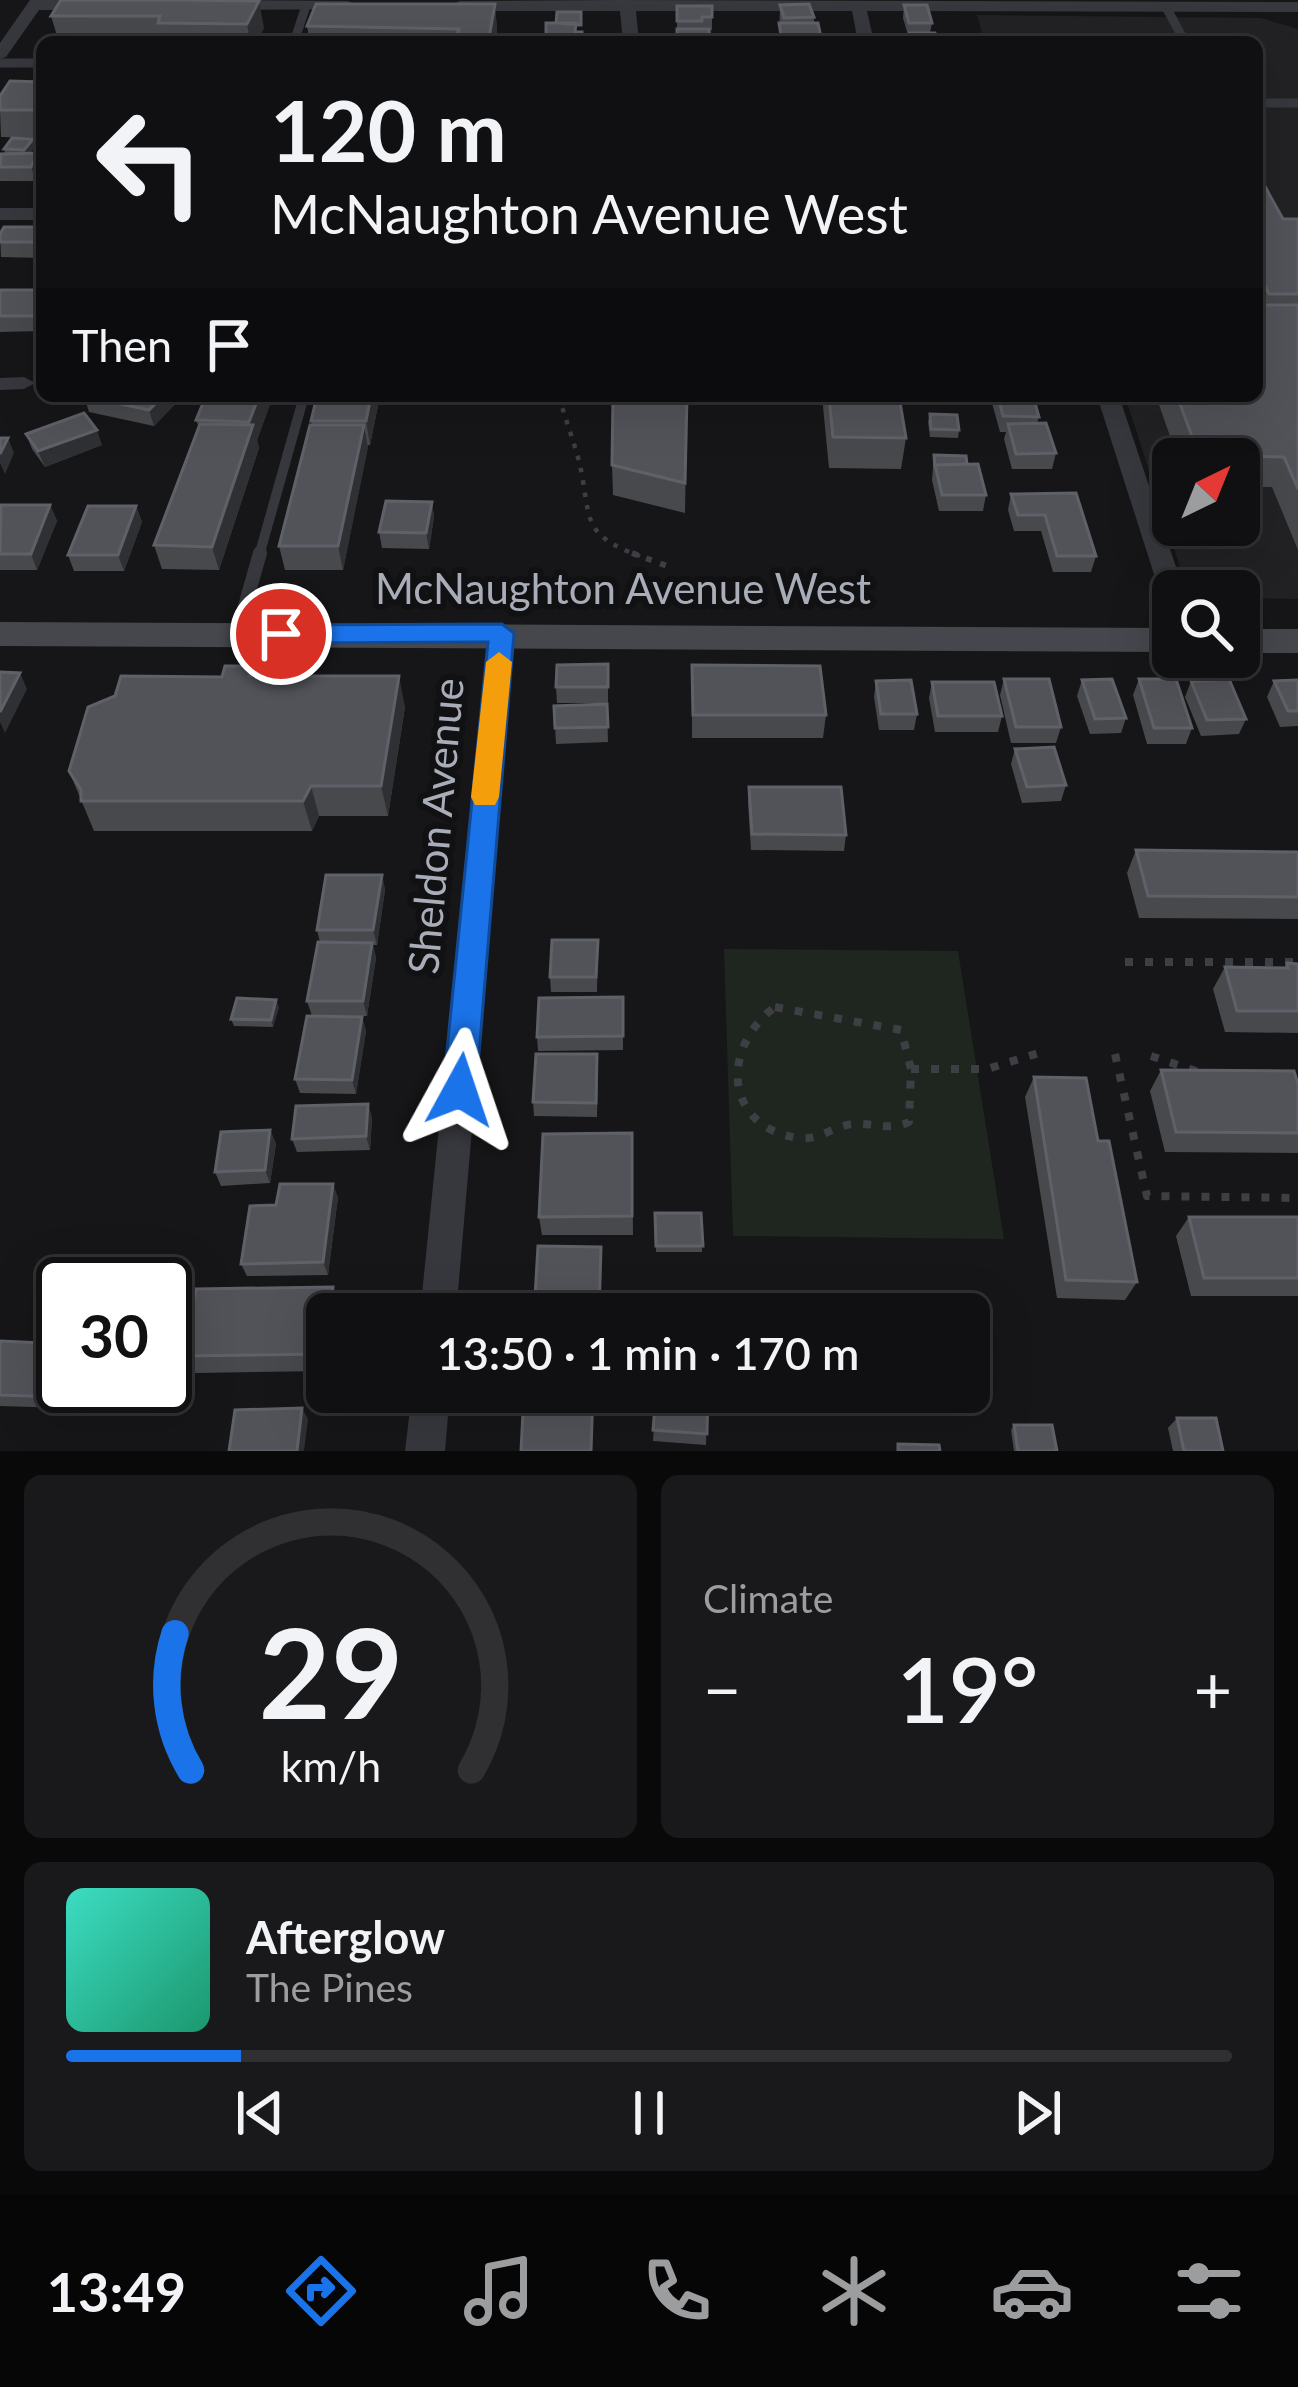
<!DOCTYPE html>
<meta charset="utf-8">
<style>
:root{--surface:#101012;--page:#19191b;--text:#f1f3f6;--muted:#9c9d9f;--line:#303032;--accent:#1a73e8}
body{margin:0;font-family:Lato,sans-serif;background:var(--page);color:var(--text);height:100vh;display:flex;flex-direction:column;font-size:45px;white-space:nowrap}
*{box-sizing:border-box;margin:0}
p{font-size:39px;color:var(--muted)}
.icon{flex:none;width:66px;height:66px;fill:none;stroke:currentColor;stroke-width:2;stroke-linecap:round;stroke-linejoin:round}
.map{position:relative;height:1451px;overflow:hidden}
.drawer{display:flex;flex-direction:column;gap:24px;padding:24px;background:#09090a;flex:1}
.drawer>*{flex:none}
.hud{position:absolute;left:36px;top:36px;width:1227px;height:366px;border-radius:18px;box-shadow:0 12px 48px #0002,0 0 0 3px var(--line);background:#101012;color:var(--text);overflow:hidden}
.needle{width:78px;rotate:43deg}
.fabs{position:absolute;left:1152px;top:438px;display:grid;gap:24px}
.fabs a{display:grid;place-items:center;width:108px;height:108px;border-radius:18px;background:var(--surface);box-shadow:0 12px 48px #0002,0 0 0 3px var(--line);font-size:60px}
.speed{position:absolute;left:36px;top:1257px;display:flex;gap:24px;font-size:60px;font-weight:700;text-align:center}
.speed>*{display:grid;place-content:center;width:156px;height:156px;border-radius:50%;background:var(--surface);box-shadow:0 12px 48px #0002,0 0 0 3px var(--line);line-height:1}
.speed .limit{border:6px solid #111;border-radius:18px;background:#fff;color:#111}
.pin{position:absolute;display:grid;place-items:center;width:102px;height:102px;color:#fff;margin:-51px;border:6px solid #fff;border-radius:50%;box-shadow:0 3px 12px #0007}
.me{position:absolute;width:132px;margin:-66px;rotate:5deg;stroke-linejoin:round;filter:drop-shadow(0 0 9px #0008)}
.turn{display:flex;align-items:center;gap:42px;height:252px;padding:0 36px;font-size:54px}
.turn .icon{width:156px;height:156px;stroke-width:2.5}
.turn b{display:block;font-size:84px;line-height:102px}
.then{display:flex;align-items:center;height:114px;padding:0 36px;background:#0003;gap:24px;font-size:45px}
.big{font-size:90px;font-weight:600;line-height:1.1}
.drawer .card{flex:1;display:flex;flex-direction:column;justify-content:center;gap:18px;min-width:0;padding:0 42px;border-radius:18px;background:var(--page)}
.drawer .dial{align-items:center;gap:0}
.dial svg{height:312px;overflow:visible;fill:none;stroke:var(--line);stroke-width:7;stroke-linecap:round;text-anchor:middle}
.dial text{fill:var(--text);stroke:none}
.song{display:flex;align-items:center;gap:36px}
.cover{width:144px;height:144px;border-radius:18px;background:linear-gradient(135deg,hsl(170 70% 55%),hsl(160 70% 35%))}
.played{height:12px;border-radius:6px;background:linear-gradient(90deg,var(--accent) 15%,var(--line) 15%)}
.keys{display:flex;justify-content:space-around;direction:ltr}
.heat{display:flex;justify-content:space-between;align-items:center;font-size:66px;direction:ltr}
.drawer .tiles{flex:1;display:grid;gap:24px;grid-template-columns:1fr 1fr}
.card:last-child{grid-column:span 2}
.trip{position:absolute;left:306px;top:1293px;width:684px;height:120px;border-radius:18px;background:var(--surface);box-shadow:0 12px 48px #0002,0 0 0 3px var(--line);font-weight:600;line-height:120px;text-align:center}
.tabs{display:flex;height:192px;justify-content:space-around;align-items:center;background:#060607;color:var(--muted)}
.tabs .icon{width:84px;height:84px}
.tabs .on{color:var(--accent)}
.tabs b{font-size:54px;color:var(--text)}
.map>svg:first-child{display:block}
.built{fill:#222225;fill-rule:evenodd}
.green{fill:#1e261f}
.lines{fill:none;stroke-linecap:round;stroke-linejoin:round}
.path-far2{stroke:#3d3f44;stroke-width:4.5;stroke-dasharray:4.5 8;stroke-linecap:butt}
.path-far1{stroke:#3d3f44;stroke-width:6;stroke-dasharray:6 9;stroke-linecap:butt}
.path{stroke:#3d3f44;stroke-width:8;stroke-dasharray:8 12;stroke-linecap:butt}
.service-far2{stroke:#37383d;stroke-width:9}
.service-far1{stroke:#37383d;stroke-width:10}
.service{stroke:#37383d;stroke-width:14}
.minor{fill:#37383d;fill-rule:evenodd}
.secondary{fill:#45474d;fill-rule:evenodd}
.wall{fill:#47494d}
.shaded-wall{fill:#2f3033}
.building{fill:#525359;stroke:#5f6168;stroke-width:3}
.route{fill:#1a73e8;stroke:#114b97;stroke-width:3}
.slow{fill:#f59e0b}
.labels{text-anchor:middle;stroke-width:12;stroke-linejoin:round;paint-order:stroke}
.street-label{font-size:42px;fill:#a8adb8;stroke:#111113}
</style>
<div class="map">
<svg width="1298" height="1451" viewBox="0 0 1298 1451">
<rect width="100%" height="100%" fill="#161618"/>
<path class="built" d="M977,15L1261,18L1298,29V599L1239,598V591L1187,589L1125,396H1257V42H985ZM1173,459H1239V525H1173Z"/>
<path class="green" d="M724,949L958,951L1004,1239L733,1236Z"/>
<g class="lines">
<path class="path-far2" d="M559,396C565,418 573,439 579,461C592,516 578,534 640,556"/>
<path class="path-far1" d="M632,553L667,566"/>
<path class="path" d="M1125,962H1298
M775,1007L901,1030L911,1069L909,1122C890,1131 874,1123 854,1124C834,1125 819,1141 799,1138C724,1128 720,1048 775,1007Z
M1115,1054L1147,1196L1298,1198
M1151,1056L1199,1072
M911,1069H987L1042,1052"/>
<path class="service-far2" d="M1166,7L1185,42
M294,42L306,6
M0,63H42
M1257,103H1298"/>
<path class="service-far1" d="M259,556L304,396"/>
<path class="service" d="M237,634L260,553"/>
<path class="minor" d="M30,0H90L98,5L90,10H39L6,57L0,59V43Z
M620,0L1298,2V12L867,11L874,42H858L852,11H636L639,42H623L620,11H459L451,6L459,1Z
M348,1L353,3V9L225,10L217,5L225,0Z
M0,208H42V220H0Z
M0,378L24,377L35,383L24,389L0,390Z
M1097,396H1119L1184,591H1173V604L1161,596Z
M502,624L515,633L456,1314H420L489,633Z
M412,1392H450L445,1451H405Z"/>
<path class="secondary" d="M0,622L1173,628V652L0,646Z
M1239,629H1298V653H1239Z"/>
</g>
<path class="wall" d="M61,0H185L264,28L256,42H59L51,16Z
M495,4L497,31L495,42H310L307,26Z
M780,5L814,17V23L822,42H779Z
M904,5L932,23L930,33L938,42H910L903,18Z
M677,6H712V30L677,42Z
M42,82V138L1,137L0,110Z
M33,139L35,146L30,153L42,165V170L36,181H0V155L5,154L4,149Z
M1257,172L1283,219H1298V550L1272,487H1239V459H1178L1156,396H1257Z
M42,227V258L1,257L0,234Z
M0,290H42V331L0,332Z
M84,396H180L181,398L154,426L89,412Z
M206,396H273L257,440L259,448L219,570L162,569L154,545L199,428L196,420Z
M380,396L370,445H368L343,570H285L279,546L312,425L311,421Z
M687,396L685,513L613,495L612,465Z
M822,396H899L906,438L901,469L829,468Z
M942,396H966L965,399L943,398Z
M994,396H1033L1039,417L1037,423L1056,453L1052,469H1012L1004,439L1006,432H1000L992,403Z
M930,414L959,430L958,438L930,437L928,422Z
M26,434L102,445L45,467L32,449Z
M934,455L967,464L986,495L983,511H939L932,480Z
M1076,493L1096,556L1091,572H1053L1041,531H1014L1008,510L1011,494Z
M432,502L434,517L429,549L382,548L379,532Z
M50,505L57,521L37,570H0V507Z
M136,506L142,522L124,571H74L68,555Z
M608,664V703H557L556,687Z
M692,665L826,715L823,738H692Z
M252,666L254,676L405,707L388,816H319L312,831H94L69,771L222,677Z
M1004,679L1061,727L1056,743H1011L1000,695Z
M1139,679L1192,728L1186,744H1147L1133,695Z
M1082,680L1126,718L1121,733L1090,734L1077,696Z
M1298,680V726L1280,727L1267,697L1274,681Z
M876,681L917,714L914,730H879L874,697Z
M1191,681L1246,719L1239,734L1201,736L1185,697Z
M932,682L1002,716L998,732H935L929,698Z
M607,704L608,742L556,744L554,706Z
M1015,749L1066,785L1061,801L1022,803L1011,764Z
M749,787L846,835L844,851L751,850L748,802Z
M1136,850L1298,852V919L1139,918L1127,873Z
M382,875L385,890L377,945H373L376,958L367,1016H312L307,1001L320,942L317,930Z
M598,940L597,992H551L550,977Z
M1287,963L1298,964V1033L1225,1032L1213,989L1225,967L1284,968Z
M623,997V1050L538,1051L537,1037Z
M279,1007L273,1027L234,1026L231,1019Z
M362,1017L366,1031L356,1094L300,1093L295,1079Z
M598,1068L597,1117L534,1116L533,1102Z
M1161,1070L1298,1084V1153L1165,1152L1150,1091Z
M1034,1077L1098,1141L1137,1282L1125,1300L1057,1298L1025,1097Z
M368,1104L372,1118L370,1150L297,1152L292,1139Z
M270,1130L276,1144L270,1183L221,1186L215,1172Z
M632,1133L633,1235H542L539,1217Z
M338,1197L328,1275L247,1276L241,1264L276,1205Z
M655,1213H701L702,1252H656Z
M1189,1217H1298V1296H1191L1176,1236Z
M333,1287L341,1305L327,1314V1371L195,1373L183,1356Z
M0,1341L63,1386H70L64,1408L0,1406Z
M656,1392H708L706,1445L653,1441Z
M1177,1418L1223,1451H1173L1168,1428Z
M1014,1425L1057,1451H1014L1011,1430Z"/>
<path class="shaded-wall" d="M259,1L264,28L256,42H250L247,24Z
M495,4L497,31L495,42H489Z
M33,139L35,146L27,157L24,150Z
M38,153L42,170L36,181L31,167Z
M163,396H180L181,398L154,426L149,410Z
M259,396H273L257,440L259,448L219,570L212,547L252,431L249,422Z
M371,396H380L370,445L366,421Z
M364,425L368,448L343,570L338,546Z
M97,430L102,445L45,467L38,451Z
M8,438L14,453L5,474L0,463V454Z
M432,502L434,517L429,549L426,533Z
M50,505L57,521L37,570L31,554Z
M136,506L142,522L124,571L118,555Z
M20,673L27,689L5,733L0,722V712Z
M399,676L405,707L388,816L381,786Z
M311,786L319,816L312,831L303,801Z
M382,875L385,890L377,945L373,930Z
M372,943L376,958L367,1016L363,1001Z
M276,1000L279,1007L273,1027L271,1020Z
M362,1017L366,1031L356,1094L352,1080Z
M368,1104L372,1118L370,1150L366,1136Z
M270,1130L276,1144L270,1183L265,1170Z
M333,1184L338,1197L328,1275L323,1262Z
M333,1287L341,1305L340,1314H330Z
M63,1364V1386H70L64,1408L54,1397Z
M302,1408L308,1419L304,1451H297Z"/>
<path class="building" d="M61,0H177L259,1L247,24L158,23L160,16H51Z
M316,4H495L489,38H456L459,29L307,26Z
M809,4L814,17L784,18L780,5Z
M904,5H927L932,23H909Z
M677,6H712V17H702V21H677Z
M557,12H581V25L556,23Z
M546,23H576L575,32H582V42H546Z
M779,23H818L822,42H782Z
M677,29H709L710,42H677Z
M910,33H935L938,42H912Z
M10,81L42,82V110H0V96Z
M12,138L33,139L24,150L4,149Z
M38,153L31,167H0L1,154Z
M1257,172L1283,219H1298V294H1269L1257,270Z
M4,227H42V235L38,242H0V234Z
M0,290H42V316H0Z
M1257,305H1298V489L1284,457L1199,455L1177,396H1257Z
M84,396H163L149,410Z
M206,396H259L249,422L196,420Z
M317,396H371L366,421H311Z
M613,396H687L685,483L612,465Z
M829,396H899L906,438L833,437Z
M998,396H1033L1039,417L1003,416Z
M84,413L97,430L38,451L26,434Z
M930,414L957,415L959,430L931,429Z
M1046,423L1056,453L1016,454L1008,424Z
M200,424L253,425L212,547L154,545Z
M310,425H364L338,546H279Z
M0,438H8L0,454Z
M934,455L966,456L967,464L935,465V468Z
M978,464L986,495H942L935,465Z
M1076,493L1096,556H1057L1045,515H1018L1011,494Z
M386,501L432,502L426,533L379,532Z
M1,505H50L31,554H0Z
M88,506H136L118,555H68Z
M608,664V687H556L557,665Z
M692,665L820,666L826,715H693Z
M225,666H252L249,676H399L381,786H311L303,801H81V790L69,771L88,707L115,696L121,676L222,677Z
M0,672L20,673L0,712Z
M1004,679H1049L1061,727H1016Z
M1112,679L1126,718L1095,719L1082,680Z
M1139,679H1176L1192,728H1154Z
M1229,679L1246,719L1207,720L1191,681Z
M911,680L917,714H881L876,681Z
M1298,680V711H1288L1274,681Z
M932,682H994L1002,716H938Z
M607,704L608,727L555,728L554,706Z
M1054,747L1066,785L1027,787L1015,749Z
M749,787H841L846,835L752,834Z
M1136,850L1298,852V897L1148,896Z
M326,875H382L373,930H317Z
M552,940H598L596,977H550Z
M318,942L372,943L363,1001H307Z
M1287,963L1298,964V1011H1237L1225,967L1288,968Z
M623,997V1036L537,1037L539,998Z
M237,998L276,1000L271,1020L231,1019Z
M307,1016L362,1017L352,1080L295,1079Z
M536,1054H597L596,1103L533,1102Z
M1161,1070L1294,1071L1298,1084V1133L1176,1132Z
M1034,1077L1086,1078L1098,1141H1109L1137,1282L1066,1280Z
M368,1104L366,1136L292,1139L296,1106Z
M270,1130L265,1170L215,1172L221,1132Z
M632,1133V1216L539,1217L543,1134Z
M280,1184H333L323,1262L241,1264L250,1206L276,1205Z
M655,1213H701L703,1246H656Z
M1189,1217H1298V1278H1204Z
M538,1246L601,1247L599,1314H534Z
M333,1287L330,1314H327L325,1354L183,1356L196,1289Z
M0,1341L63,1344V1364L54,1397L0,1395Z
M524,1392H593L591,1451H521Z
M656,1392H708L707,1434L653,1430Z
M302,1408L297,1451H229L235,1410Z
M1177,1418H1216L1223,1451H1184Z
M1014,1425H1052L1057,1451H1018Z
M898,1444L939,1445L940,1451H898Z"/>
<path class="route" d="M502,624L514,633L476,1090L471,1101L460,1105L448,1101L443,1090L488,642L281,643L268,634L281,625Z"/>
<path class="slow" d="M499,652L512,662L499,797L495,805H475L471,797L486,662Z"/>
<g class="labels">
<g class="street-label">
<text x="623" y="604">McNaughton Avenue West</text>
<text transform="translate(436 826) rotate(-85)" y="15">Sheldon Avenue</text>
</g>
</g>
</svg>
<div class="fabs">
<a><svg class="needle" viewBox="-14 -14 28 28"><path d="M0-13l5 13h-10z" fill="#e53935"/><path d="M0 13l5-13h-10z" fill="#9c9d9f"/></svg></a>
<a><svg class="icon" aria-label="search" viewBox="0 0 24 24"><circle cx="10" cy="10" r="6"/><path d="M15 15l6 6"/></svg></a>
</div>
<div class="speed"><div class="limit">30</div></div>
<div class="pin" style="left:281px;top:634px;background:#d93025"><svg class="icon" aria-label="arrive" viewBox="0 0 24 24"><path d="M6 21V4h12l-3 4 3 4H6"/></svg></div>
<svg class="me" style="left:460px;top:1090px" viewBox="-20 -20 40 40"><path d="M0-17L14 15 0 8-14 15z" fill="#1a73e8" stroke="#fff" stroke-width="4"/></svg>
<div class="trip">13:50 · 1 min · 170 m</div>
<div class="hud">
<div class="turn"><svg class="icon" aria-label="left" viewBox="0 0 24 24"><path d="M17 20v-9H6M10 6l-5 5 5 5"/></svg><div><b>120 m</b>McNaughton Avenue West</div></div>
<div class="then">Then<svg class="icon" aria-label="arrive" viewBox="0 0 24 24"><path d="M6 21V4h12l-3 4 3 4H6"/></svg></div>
</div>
</div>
<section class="drawer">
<div class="tiles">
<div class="card dial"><svg viewBox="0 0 100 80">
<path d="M14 69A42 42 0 1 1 86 69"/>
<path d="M14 69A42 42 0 0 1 10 34" stroke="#1a73e8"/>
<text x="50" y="56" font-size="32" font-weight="700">29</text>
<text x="50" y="72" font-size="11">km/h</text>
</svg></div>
<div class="card"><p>Climate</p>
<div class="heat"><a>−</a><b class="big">19°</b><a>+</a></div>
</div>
<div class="card">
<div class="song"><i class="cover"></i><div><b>Afterglow</b><p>The Pines</p></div></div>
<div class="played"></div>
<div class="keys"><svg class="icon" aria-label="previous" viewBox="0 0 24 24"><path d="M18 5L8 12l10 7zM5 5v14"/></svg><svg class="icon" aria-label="pause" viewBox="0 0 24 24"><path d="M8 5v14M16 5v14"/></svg><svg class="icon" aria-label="next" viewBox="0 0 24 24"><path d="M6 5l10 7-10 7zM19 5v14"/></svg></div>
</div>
</div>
</section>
<nav class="tabs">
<b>13:49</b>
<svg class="icon on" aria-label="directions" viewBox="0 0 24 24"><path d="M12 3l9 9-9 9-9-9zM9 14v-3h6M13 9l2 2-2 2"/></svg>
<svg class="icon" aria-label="music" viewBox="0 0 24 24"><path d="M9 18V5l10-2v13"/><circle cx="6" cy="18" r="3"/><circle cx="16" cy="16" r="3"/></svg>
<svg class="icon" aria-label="phone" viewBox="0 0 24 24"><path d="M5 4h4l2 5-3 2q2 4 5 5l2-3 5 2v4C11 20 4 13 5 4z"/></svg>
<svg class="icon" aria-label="climate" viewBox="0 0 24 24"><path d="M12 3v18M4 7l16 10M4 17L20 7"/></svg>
<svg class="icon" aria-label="car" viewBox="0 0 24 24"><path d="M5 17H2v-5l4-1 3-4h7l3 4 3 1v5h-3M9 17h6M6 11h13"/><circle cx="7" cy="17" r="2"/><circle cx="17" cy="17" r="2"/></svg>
<svg class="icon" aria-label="filters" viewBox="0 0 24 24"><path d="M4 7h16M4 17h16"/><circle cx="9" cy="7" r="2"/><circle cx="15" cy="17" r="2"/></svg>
</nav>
